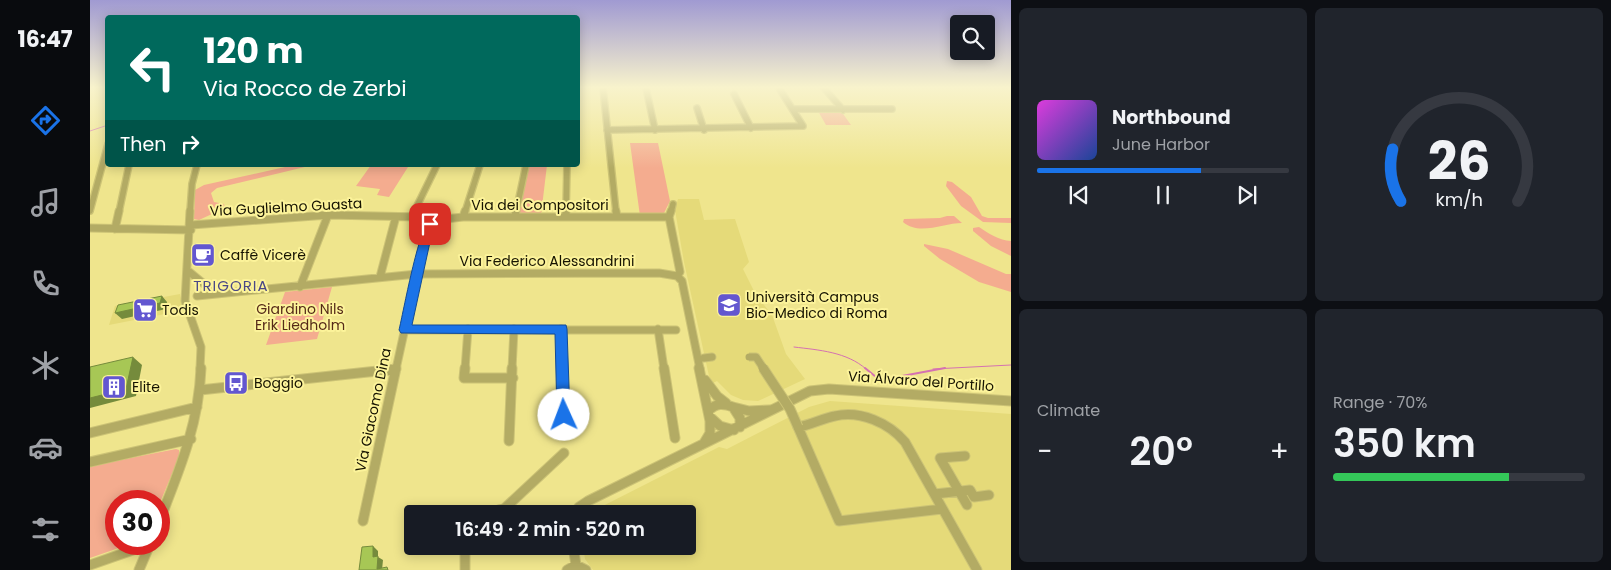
<!DOCTYPE html>
<meta charset="utf-8">
<style>
:root{--surface:#171b24;--page:#20242c;--text:#f1f3f6;--muted:#9ea1a6;--line:#363941;--accent:#1a73e8}
body{margin:0;font-family:Poppins,sans-serif;background:var(--page);color:var(--text);height:100vh;display:flex;flex-direction:column;font-size:19px;white-space:nowrap}
*{box-sizing:border-box;margin:0}
p{font-size:16px;color:var(--muted)}
.icon{flex:none;width:28px;height:28px;fill:none;stroke:currentColor;stroke-width:2;stroke-linecap:round;stroke-linejoin:round}
.map{position:relative;flex:1;overflow:hidden}
.side{display:flex;flex-direction:column;gap:8px;padding:8px;background:#0d0f14;width:600px}
.side>*{flex:none}
.banner{position:absolute;left:15px;top:15px;width:475px;height:152px;border-radius:5px;box-shadow:0 2px 12px #0003;background:#00695c;color:#fff;overflow:hidden}
.fabs{position:absolute;left:860px;top:15px;display:grid;gap:10px}
.fabs a{display:grid;place-items:center;width:45px;height:45px;border-radius:5px;background:var(--surface);box-shadow:0 2px 12px #0003;font-size:25px}
.speed{position:absolute;left:15px;top:490px;display:flex;gap:10px;font-size:25px;font-weight:700;text-align:center}
.speed>*{display:grid;place-content:center;width:65px;height:65px;border-radius:50%;background:var(--surface);box-shadow:0 2px 12px #0003;line-height:1}
.speed .limit{border:8px solid #d22;background:#fff;color:#111}
.pin{position:absolute;display:grid;place-items:center;width:42px;height:42px;color:#fff;margin:-21px;border-radius:10px;box-shadow:0 2px 8px #0006}
.me{position:absolute;width:55px;margin:-28px;rotate:358deg;stroke-linejoin:round;filter:drop-shadow(0 0 4px #0008)}
.turn{display:flex;align-items:center;gap:18px;height:105px;padding:0 15px;font-size:22px}
.turn .icon{width:65px;height:65px;stroke-width:2.5}
.turn b{display:block;font-size:35px;line-height:42px}
.then{display:flex;align-items:center;height:48px;padding:0 15px;background:#0003;gap:10px;font-size:19px}
.big{font-size:38px;font-weight:600;line-height:1.1}
.side .widget{flex:1;display:flex;flex-direction:column;justify-content:center;gap:8px;min-width:0;padding:0 18px;border-radius:8px;background:var(--page)}
.side .dial{align-items:center;gap:0}
.dial svg{height:130px;overflow:visible;fill:none;stroke:var(--line);stroke-width:7;stroke-linecap:round;text-anchor:middle}
.dial text{fill:var(--text);stroke:none}
.song{display:flex;align-items:center;gap:15px}
.cover{width:60px;height:60px;border-radius:8px;background:linear-gradient(135deg,hsl(300 70% 55%),hsl(220 70% 35%))}
.played{height:5px;border-radius:2px;background:linear-gradient(90deg,var(--accent) 65%,var(--line) 65%)}
.keys{display:flex;justify-content:space-around;direction:ltr}
.heat{display:flex;justify-content:space-between;align-items:center;font-size:28px;direction:ltr}
.charge{height:8px;border-radius:4px;background:linear-gradient(90deg,#34c759 70%,var(--line) 0)}
.side .tiles{flex:1;display:grid;gap:8px;grid-template-columns:repeat(2,1fr)}
.trip{position:absolute;left:314px;top:505px;width:292px;height:50px;border-radius:5px;background:var(--surface);box-shadow:0 2px 12px #0003;font-weight:600;line-height:50px;text-align:center}
main{display:flex;flex:1;min-height:0}
.tab-bar{display:flex;flex-direction:column;width:90px;justify-content:space-around;align-items:center;background:#090b0e;color:var(--muted)}
.tab-bar .icon{width:35px;height:35px}
.tab-bar .on{color:var(--accent)}
.tab-bar b{font-size:22px;color:var(--text)}
.map>svg:first-child{display:block}
.built{fill:#e5da79}
.green{fill:#f4ac8f}
.lines{fill:none;stroke-linecap:round;stroke-linejoin:round}
.stream-far1{stroke:#d572b1;stroke-width:1}
.stream{stroke:#d572b1;stroke-width:2}
.minor-far2-casing{stroke:#ccc376;stroke-width:8}
.minor-far1-casing{stroke:#ccc376;stroke-width:9}
.minor-casing{stroke:#ccc376;stroke-width:11}
.minor-far2{stroke:#b3ab64;stroke-width:5.5}
.minor-far1{stroke:#b3ab64;stroke-width:7}
.minor{stroke:#b3ab64;stroke-width:9}
.minor-bridge-far1-casing{stroke:#ccc376;stroke-width:9;stroke-linecap:butt}
.minor-bridge-casing{stroke:#ccc376;stroke-width:11;stroke-linecap:butt}
.minor-bridge-far1{stroke:#b3ab64;stroke-width:7}
.minor-bridge{stroke:#b3ab64;stroke-width:9}
.shaded-wall{fill:#758b3c}
.building{fill:#a7c755;stroke:#758b3c}
.route{fill:#1a73e8;stroke:#114b97}
.labels{text-anchor:middle;stroke-width:4;stroke-linejoin:round;paint-order:stroke}
.street-label{font-size:14px;fill:#161300;stroke:#fcf39a}
.poi-label{font-size:14px;fill:#161300;stroke:#fcf39a;text-anchor:start}
.park-label{font-size:14px;fill:#552a18;stroke:#fcf39a}
.neighbourhood-label{font-size:15px;letter-spacing:1px;fill:#4a4886;stroke:#fcf39a}
</style>
<main>
<nav class="tab-bar">
<b>16:47</b>
<svg class="icon on" aria-label="directions" viewBox="0 0 24 24"><path d="M12 3l9 9-9 9-9-9zM9 14v-3h6M13 9l2 2-2 2"/></svg>
<svg class="icon" aria-label="music" viewBox="0 0 24 24"><path d="M9 18V5l10-2v13"/><circle cx="6" cy="18" r="3"/><circle cx="16" cy="16" r="3"/></svg>
<svg class="icon" aria-label="phone" viewBox="0 0 24 24"><path d="M5 4h4l2 5-3 2q2 4 5 5l2-3 5 2v4C11 20 4 13 5 4z"/></svg>
<svg class="icon" aria-label="climate" viewBox="0 0 24 24"><path d="M12 3v18M4 7l16 10M4 17L20 7"/></svg>
<svg class="icon" aria-label="car" viewBox="0 0 24 24"><path d="M5 17H2v-5l4-1 3-4h7l3 4 3 1v5h-3M9 17h6M6 11h13"/><circle cx="7" cy="17" r="2"/><circle cx="17" cy="17" r="2"/></svg>
<svg class="icon" aria-label="filters" viewBox="0 0 24 24"><path d="M4 7h16M4 17h16"/><circle cx="9" cy="7" r="2"/><circle cx="15" cy="17" r="2"/></svg>
</nav>
<div class="map">
<svg width="921" height="570" viewBox="0 0 921 570">
<rect width="100%" height="100%" fill="#efe58d"/>
<path class="built" d="M588,199H609L614,220L645,219L659,262L653,269L666,295L682,315L696,354L715,379L668,401L653,400L641,395L627,381L623,383L619,376L594,262L585,210Z
M90,294L92,306L85,312L19,325L25,306Z
M740,401L921,414V570H503L495,559L493,546H598V514H497L629,447L637,449L719,407Z"/>
<path class="green" d="M728,111H751L761,125H736Z
M540,143H568L580,201L573,215L550,216Z
M204,165H223L127,188L121,193L124,202L134,204L135,208L109,220L104,219L105,190L114,185Z
M281,165L318,167L299,197L287,195L290,189L266,186Z
M438,165H457L451,215H430L428,213Z
M857,181L862,182L881,197L892,216L898,218H921V223L893,222L871,206L856,186Z
M857,216H864L872,223C854,223 829,236 813,222L814,219L850,218Z
M889,227C899,234 909,240 921,241V256L901,246L883,231V228Z
M834,244L858,249L916,274H921V292L889,282L850,259L834,246Z
M242,287L227,339L176,345L195,292Z
M86,449L89,450V457L69,505V501H26V544H40L0,558V466Z"/>
<g class="lines">
<path class="stream-far1" d="M0,131L18,125
M704,347C729,350 757,352 776,369
M843,369L921,365"/>
<path class="stream" d="M775,368L786,377L796,379L855,368"/>
<defs>
<path id="minor-far2" d="M513,88L526,212
M556,88L565,130
M734,88L753,110
M644,94L661,128
M607,108L614,130
M703,109H802
M517,130L713,126L689,88
M0,211L18,144
M29,212L39,165
M100,212L102,184L107,165
M324,212L347,165
M375,212L390,165
M426,212L436,165
M476,212L477,165
M581,212L583,204"/>
<path id="minor-far1" d="M100,211L95,301L111,347L110,369
M526,211L527,217
M581,211L579,217L590,272L587,276
M322,217L325,211
M373,217L375,211
M425,217L426,211
M476,217V211
M101,225L238,215L332,217L346,220L373,217H579
M0,228L101,230
M25,229L29,211
M97,270L114,284L135,292
M587,276L592,281L610,369
M290,277L305,220
M210,287L238,215
M107,296L327,274L569,273L587,276
M471,329L472,369
M568,329L574,369
M315,330H586
M614,358L622,357
M306,369L334,242L340,224L346,220
M375,369L378,329
M422,369L424,329"/>
<path id="minor" d="M375,368L374,378H423
M472,368L474,415
M574,368L585,438
M609,368L620,421V433L614,443
M615,380L627,396L636,403
M110,390L306,369
M643,407L659,411L680,410
M618,411C626,403 633,403 643,407L650,418V427
M619,416L630,426L644,430
M0,433L107,407
M419,441L422,368
M875,456L850,458L877,505
M0,462L101,439
M845,494L880,490L884,497L899,495
M852,509L749,521L708,427C721,425 733,418 745,416C770,410 799,423 815,442L887,570
M396,514L415,508L474,453
M484,514L489,507L498,501L720,391L739,389L921,401
M273,521L306,368
M69,522C89,471 109,424 111,368
M375,546V570
M483,546L486,565
M0,565L60,544
M49,570L60,544
M477,570L486,565L496,570"/>
</defs>
<use href="#minor-far2" class="minor-far2-casing"/>
<use href="#minor-far1" class="minor-far1-casing"/>
<use href="#minor" class="minor-casing"/>
<use href="#minor-far2" class="minor-far2"/>
<use href="#minor-far1" class="minor-far1"/>
<use href="#minor" class="minor"/>
<defs>
<path id="minor-bridge-far1" d="M659,357H666L674,369"/>
<path id="minor-bridge" d="M673,368L700,409L708,427"/>
</defs>
<use href="#minor-bridge-far1" class="minor-bridge-far1-casing"/>
<use href="#minor-bridge" class="minor-bridge-casing"/>
<use href="#minor-bridge-far1" class="minor-bridge-far1"/>
<use href="#minor-bridge" class="minor-bridge"/>
</g>
<path class="shaded-wall" d="M72,296L77,302L76,309L32,319L25,313Z
M43,357L52,365L46,396L0,408V398Z
M283,546L288,551V557L293,560L292,570L287,569L283,557Z"/>
<path class="building" d="M72,296L70,303L25,313L28,305Z
M43,357L36,389L0,398V367Z
M283,546V557L288,556L287,569L297,567L298,570H269L272,547Z"/>
<linearGradient id="sky" x2="0" y2="1"><stop stop-color="#a09ad2"/><stop offset="0.52" stop-color="#f8f3cc"/><stop offset="1" stop-color="#f8f3cc" stop-opacity="0"/></linearGradient>
<rect width="921" height="168" fill="url(#sky)"/>
<path class="route" d="M340,221L345,224L340,242L322,325H476L477,329L480,415L478,420L474,422L469,420L467,415L465,334L311,333L309,330C313,314 329,225 340,221Z"/>
<defs>
<symbol id="cafe-square" viewBox="-11 -11 22 22"><rect x="-9" y="-9" width="18" height="18" rx="4" fill="#6357d0" stroke="#fcf39a"/><path d="M-5.5-4.5H6V0H3Q3 3.5 0 3.5H-2.5Q-5.5 3.5-5.5 0ZM3-3.2v2h1.7v-2ZM-6 4.5H4V6H-6Z" fill="#fff"/></symbol>
<symbol id="university-square" viewBox="-11 -11 22 22"><rect x="-9" y="-9" width="18" height="18" rx="4" fill="#6357d0" stroke="#fcf39a"/><path d="M0-5L7-2L0 1L-7-2ZM-4 1L0 2.5L4 1V4Q0 6-4 4Z" fill="#fff"/></symbol>
<symbol id="supermarket-square" viewBox="-11 -11 22 22"><rect x="-9" y="-9" width="18" height="18" rx="4" fill="#6357d0" stroke="#fcf39a"/><path d="M-6-5.5h2.5l.6 2H6L4.5 2H-2.5L-4.4-4H-6ZM-1.5 3.2a1.3 1.3 0 1 0 .1 0ZM3 3.2a1.3 1.3 0 1 0 .1 0Z" fill="#fff"/></symbol>
<symbol id="bus-square" viewBox="-11 -11 22 22"><rect x="-9" y="-9" width="18" height="18" rx="4" fill="#6357d0" stroke="#fcf39a"/><path d="M-5-6H5V4H4V6H2V4H-2V6H-4V4H-5ZM-3.5-4V0h7V-4ZM-3.5 1.2v1.5H-2V1.2ZM2 1.2v1.5H3.5V1.2Z" fill="#fff"/></symbol>
<symbol id="building-square" viewBox="-11 -11 22 22"><rect x="-9" y="-9" width="18" height="18" rx="4" fill="#6357d0" stroke="#fcf39a"/><path d="M-4-6H4V6H1V3H-1V6H-4ZM-2.5-4.3h1.7v1.8h-1.7ZM.8-4.3h1.7v1.8H.8ZM-2.5-1h1.7V.8h-1.7ZM.8-1h1.7V.8H.8Z" fill="#fff"/></symbol>
</defs>
<g fill-rule="evenodd">
<use href="#cafe-square" x="99" y="241" width="28" height="28"/>
<use href="#university-square" x="625" y="291" width="28" height="28"/>
<use href="#supermarket-square" x="41" y="296" width="28" height="28"/>
<use href="#bus-square" x="132" y="369" width="28" height="28"/>
<use href="#building-square" x="10" y="373" width="28" height="28"/>
</g>
<g class="labels">
<g class="street-label">
<text x="450" y="210">Via dei Compositori</text>
<text transform="translate(196 207) rotate(-3)" y="5">Via Guglielmo Guasta</text>
<text x="457" y="266">Via Federico Alessandrini</text>
<text transform="translate(831 381) rotate(4)" y="5">Via Álvaro del Portillo</text>
<text transform="translate(283 410) rotate(-78)" y="5">Via Giacomo Dina</text>
</g>
<g class="poi-label">
<text x="130" y="260">Caffè Vicerè</text>
<text x="656" y="302">Università Campus<tspan x="656" dy="16">Bio-Medico di Roma</tspan></text>
<text x="72" y="315">Todis</text>
<text x="164" y="388">Boggio</text>
<text x="42" y="392">Elite</text>
</g>
<g class="park-label">
<text x="210" y="314">Giardino Nils<tspan x="210" dy="16">Erik Liedholm</tspan></text>
</g>
<g class="neighbourhood-label">
<text x="141" y="291">TRIGORIA</text>
</g>
</g>
</svg>
<div class="fabs">
<a><svg class="icon" aria-label="search" viewBox="0 0 24 24"><circle cx="10" cy="10" r="6"/><path d="M15 15l6 6"/></svg></a>
</div>
<div class="speed"><div class="limit">30</div></div>
<div class="pin" style="left:340px;top:224px;background:#d93025"><svg class="icon" aria-label="arrive" viewBox="0 0 24 24"><path d="M6 21V4h12l-3 4 3 4H6"/></svg></div>
<svg class="me" style="left:474px;top:415px" viewBox="-20 -20 40 40"><circle r="19" fill="#fff"/><path d="M0-13L10 11 0 6-10 11z" fill="#1a73e8"/></svg>
<div class="trip">16:49 · 2 min · 520 m</div>
<div class="banner">
<div class="turn"><svg class="icon" aria-label="left" viewBox="0 0 24 24"><path d="M17 20v-9H6M10 6l-5 5 5 5"/></svg><div><b>120 m</b>Via Rocco de Zerbi</div></div>
<div class="then">Then<svg class="icon" aria-label="right" viewBox="0 0 24 24"><path d="M7 20v-9h11M14 6l5 5-5 5"/></svg></div>
</div>
</div>
<section class="side">
<div class="tiles">
<div class="widget">
<div class="song"><i class="cover"></i><div><b>Northbound</b><p>June Harbor</p></div></div>
<div class="played"></div>
<div class="keys"><svg class="icon" aria-label="previous" viewBox="0 0 24 24"><path d="M18 5L8 12l10 7zM5 5v14"/></svg><svg class="icon" aria-label="pause" viewBox="0 0 24 24"><path d="M8 5v14M16 5v14"/></svg><svg class="icon" aria-label="next" viewBox="0 0 24 24"><path d="M6 5l10 7-10 7zM19 5v14"/></svg></div>
</div>
<div class="widget dial"><svg viewBox="0 0 100 80">
<path d="M14 69A42 42 0 1 1 86 69"/>
<path d="M14 69A42 42 0 0 1 9 37" stroke="#1a73e8"/>
<text x="50" y="56" font-size="32" font-weight="700">26</text>
<text x="50" y="72" font-size="11">km/h</text>
</svg></div>
<div class="widget"><p>Climate</p>
<div class="heat"><a>−</a><b class="big">20°</b><a>+</a></div>
</div>
<div class="widget"><p>Range · 70%</p><b class="big">350 km</b><div class="charge"></div></div>
</div>
</section>
</main>
